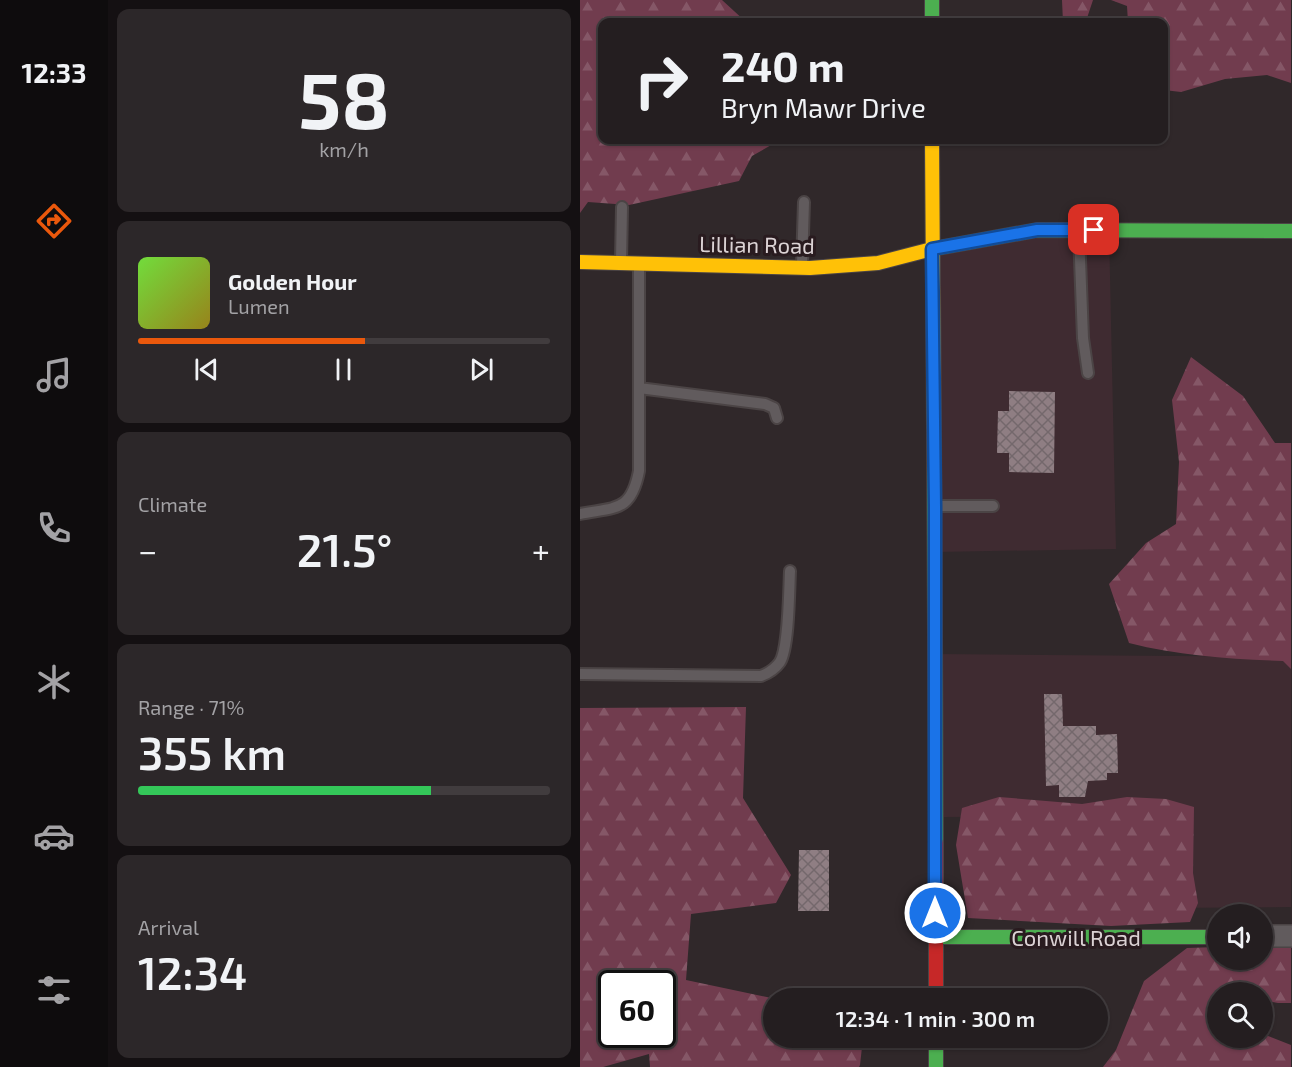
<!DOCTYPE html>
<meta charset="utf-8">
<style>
:root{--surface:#241e20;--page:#2c2729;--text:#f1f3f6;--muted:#a3a2a5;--line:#413c3e;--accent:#ea580c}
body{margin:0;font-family:"Exo 2",sans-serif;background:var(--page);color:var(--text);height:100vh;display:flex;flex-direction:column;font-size:22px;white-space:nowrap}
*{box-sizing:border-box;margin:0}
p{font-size:20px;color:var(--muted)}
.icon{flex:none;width:33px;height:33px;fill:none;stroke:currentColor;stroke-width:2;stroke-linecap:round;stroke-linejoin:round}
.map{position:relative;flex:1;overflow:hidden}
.panel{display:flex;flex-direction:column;gap:9px;padding:9px;background:#141012;width:472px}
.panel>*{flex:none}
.guide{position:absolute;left:18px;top:18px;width:570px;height:126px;border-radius:12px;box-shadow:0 2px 4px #0004,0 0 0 2px var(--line);background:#241e20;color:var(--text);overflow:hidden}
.controls{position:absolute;left:627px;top:904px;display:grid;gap:12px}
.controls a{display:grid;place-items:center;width:66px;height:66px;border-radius:50%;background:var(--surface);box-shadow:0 2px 4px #0004,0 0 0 2px var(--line);font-size:30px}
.speed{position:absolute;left:18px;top:970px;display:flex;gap:12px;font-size:30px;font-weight:700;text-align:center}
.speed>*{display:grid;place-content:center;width:78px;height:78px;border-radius:50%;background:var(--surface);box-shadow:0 2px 4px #0004,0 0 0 2px var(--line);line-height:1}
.speed .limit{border:3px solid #111;border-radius:9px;background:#fff;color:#111}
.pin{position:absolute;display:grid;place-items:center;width:51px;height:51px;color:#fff;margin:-26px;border-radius:12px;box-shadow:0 3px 9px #0006}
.me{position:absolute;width:66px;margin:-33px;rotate:0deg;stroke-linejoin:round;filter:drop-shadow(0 0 4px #0008)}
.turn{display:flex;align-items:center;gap:21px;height:126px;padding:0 24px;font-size:27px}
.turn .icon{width:78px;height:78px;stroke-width:2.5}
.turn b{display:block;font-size:42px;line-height:51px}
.big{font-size:45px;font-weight:600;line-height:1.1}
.panel .card{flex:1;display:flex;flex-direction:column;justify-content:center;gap:9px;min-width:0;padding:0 21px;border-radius:12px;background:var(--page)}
.panel .dial{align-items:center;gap:0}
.dial b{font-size:78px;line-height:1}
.song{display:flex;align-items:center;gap:18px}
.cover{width:72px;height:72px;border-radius:9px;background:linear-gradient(135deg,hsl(100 70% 55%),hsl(50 70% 35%))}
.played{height:6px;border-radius:3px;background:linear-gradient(90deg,var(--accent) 55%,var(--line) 55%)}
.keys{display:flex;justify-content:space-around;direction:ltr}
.heat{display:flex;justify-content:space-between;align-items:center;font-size:33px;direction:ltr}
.charge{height:9px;border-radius:4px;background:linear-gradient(90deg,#34c759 71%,var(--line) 0)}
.trip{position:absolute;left:183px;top:988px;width:345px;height:60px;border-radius:30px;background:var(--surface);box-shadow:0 2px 4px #0004,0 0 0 2px var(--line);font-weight:600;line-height:60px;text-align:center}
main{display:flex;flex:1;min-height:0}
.tab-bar{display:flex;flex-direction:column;width:108px;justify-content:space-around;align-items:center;background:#0e0c0d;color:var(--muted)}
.tab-bar .icon{width:42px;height:42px}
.tab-bar .active{color:var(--accent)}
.tab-bar b{font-size:27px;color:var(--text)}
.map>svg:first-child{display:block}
.built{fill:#3f2b31}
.forest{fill:url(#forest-firs);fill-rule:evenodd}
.building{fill:url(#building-cross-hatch)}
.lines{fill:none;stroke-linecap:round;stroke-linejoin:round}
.lane-casing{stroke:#4b4445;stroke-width:14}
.street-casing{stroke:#4b4445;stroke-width:24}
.fast-casing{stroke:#4b4445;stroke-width:16}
.slow-casing{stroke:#4b4445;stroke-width:16}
.jam-casing{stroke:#4b4445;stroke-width:16}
.lane{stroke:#615b5d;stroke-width:10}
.street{stroke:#615b5d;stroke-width:21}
.fast{stroke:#4caf50;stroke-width:14}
.slow{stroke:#ffc107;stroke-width:14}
.jam{stroke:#c62828;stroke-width:14}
.route-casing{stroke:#114b97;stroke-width:15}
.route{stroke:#1a73e8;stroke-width:10}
.labels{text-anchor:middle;stroke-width:6;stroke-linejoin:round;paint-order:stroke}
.street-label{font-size:22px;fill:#dbd2d4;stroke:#291b1f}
</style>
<main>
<nav class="tab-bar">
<b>12:33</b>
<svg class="icon active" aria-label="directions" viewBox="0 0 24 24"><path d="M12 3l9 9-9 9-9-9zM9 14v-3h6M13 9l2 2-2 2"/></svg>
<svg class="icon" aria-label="music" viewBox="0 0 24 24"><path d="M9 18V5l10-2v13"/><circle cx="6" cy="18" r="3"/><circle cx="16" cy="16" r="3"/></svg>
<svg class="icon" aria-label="phone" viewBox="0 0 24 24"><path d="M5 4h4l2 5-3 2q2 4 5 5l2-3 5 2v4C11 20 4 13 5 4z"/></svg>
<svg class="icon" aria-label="climate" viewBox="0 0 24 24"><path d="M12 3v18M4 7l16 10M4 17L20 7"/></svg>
<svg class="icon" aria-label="car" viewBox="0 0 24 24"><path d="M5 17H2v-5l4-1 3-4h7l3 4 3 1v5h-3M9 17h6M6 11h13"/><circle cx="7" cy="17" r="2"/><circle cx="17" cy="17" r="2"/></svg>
<svg class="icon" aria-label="filters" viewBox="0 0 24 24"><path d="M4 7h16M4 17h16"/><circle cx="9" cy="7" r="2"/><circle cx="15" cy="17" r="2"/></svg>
</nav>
<section class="panel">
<div class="card dial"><b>58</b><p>km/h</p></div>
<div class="card">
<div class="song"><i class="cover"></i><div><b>Golden Hour</b><p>Lumen</p></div></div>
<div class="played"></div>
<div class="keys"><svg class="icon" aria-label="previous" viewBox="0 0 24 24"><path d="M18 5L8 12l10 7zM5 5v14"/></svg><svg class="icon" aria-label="pause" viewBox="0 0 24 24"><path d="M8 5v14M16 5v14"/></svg><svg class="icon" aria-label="next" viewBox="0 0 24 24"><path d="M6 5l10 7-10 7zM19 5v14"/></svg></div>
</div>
<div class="card"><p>Climate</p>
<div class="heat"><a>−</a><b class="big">21.5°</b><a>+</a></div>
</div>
<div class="card"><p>Range · 71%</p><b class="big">355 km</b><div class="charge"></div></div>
<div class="card"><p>Arrival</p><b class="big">12:34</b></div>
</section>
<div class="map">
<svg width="712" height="1067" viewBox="0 0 712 1067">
<defs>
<pattern id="forest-firs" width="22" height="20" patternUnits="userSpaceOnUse" patternTransform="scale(1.5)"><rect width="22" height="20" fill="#713c4e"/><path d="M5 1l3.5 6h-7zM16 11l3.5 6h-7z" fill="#855767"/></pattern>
<pattern id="building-cross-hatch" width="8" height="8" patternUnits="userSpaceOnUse" patternTransform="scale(1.5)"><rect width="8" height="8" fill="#8f7e83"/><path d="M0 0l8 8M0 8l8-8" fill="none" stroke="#74686c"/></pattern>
</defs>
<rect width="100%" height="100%" fill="#30282a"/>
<path class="built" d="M529,230L536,549L355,552L352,249Z
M356,654L711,657V907L580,908L578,816L355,817Z"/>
<path class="forest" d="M0,0H142L166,22H22V140H200L172,156L159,181L49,205L8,202L0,213Z
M482,0H513L506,21L483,22Z
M531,0H711V83L687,75L645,79L601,92L584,90V22H548L547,6Z
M611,357L663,396L695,443H711V669L703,661C650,659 600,656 549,643L529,584L566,543L596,524L599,462L592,400Z
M166,707L163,798L211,875L196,903L111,914L106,980L196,999H194V1038H283L280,1065L279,1067H70L69,1054L23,1067H0V708ZM32,984H82V1035H32Z
M419,797L502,804L547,797L586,799L614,807L613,873L618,903L610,922L531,926L388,918L376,845L382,808Z
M711,945V1003H698L683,1000L682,993H638V1038H682L683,1034L711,1045V1067H523L536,1050L564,981L607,948L637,947L638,960H682L683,946Z"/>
<path class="building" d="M429,391L475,392L474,473L429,472V453H417L418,411H429Z
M464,694H482L483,726H516V735L537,734L538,773H527V780L508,781L505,797H479V785L466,786Z
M219,850H249V911H218Z"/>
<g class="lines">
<defs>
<path id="lane" d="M499,233L503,338L508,373
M41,262L42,207
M222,265L224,202
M59,388L185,404L194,408L197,418
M359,506H413
M0,514C36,507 51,512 59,471V266
M0,674L181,676C189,673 195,669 200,662C209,647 209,591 210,571"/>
<path id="street" d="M682,936H712"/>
<path id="fast" d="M352,0V22
M352,249L457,230L712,231
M354,429L356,843
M355,937H638
M356,1038V1067"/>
<path id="slow" d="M352,140L354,429
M0,262L230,268L298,263L352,249"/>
<path id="jam" d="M356,843V999"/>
</defs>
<use href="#lane" class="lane-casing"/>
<use href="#street" class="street-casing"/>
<use href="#fast" class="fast-casing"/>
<use href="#slow" class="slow-casing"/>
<use href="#jam" class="jam-casing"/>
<use href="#lane" class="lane"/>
<use href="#street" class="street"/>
<use href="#fast" class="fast"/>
<use href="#slow" class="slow"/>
<use href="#jam" class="jam"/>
</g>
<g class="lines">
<defs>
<path id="route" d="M355,913V506L352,249L457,230H514"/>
</defs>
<use href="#route" class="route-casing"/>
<use href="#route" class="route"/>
</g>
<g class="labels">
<g class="street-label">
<text transform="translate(177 245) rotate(1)" y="8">Lillian Road</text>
<text x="496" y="946">Conwill Road</text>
</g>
</g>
</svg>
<div class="controls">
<a><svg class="icon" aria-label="sound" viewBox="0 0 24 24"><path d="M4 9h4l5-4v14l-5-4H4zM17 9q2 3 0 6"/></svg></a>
<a><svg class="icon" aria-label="search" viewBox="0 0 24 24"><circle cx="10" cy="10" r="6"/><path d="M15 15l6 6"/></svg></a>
</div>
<div class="speed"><div class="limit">60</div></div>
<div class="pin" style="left:514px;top:230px;background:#d93025"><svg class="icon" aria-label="arrive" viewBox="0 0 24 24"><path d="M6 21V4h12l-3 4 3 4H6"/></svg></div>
<svg class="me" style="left:355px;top:913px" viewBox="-20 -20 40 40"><circle r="17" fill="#1a73e8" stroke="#fff" stroke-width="3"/><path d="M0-11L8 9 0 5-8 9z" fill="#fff"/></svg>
<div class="trip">12:34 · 1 min · 300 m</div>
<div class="guide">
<div class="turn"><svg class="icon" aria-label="right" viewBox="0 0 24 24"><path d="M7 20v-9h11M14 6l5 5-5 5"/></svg><div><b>240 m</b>Bryn Mawr Drive</div></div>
</div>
</div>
</main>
